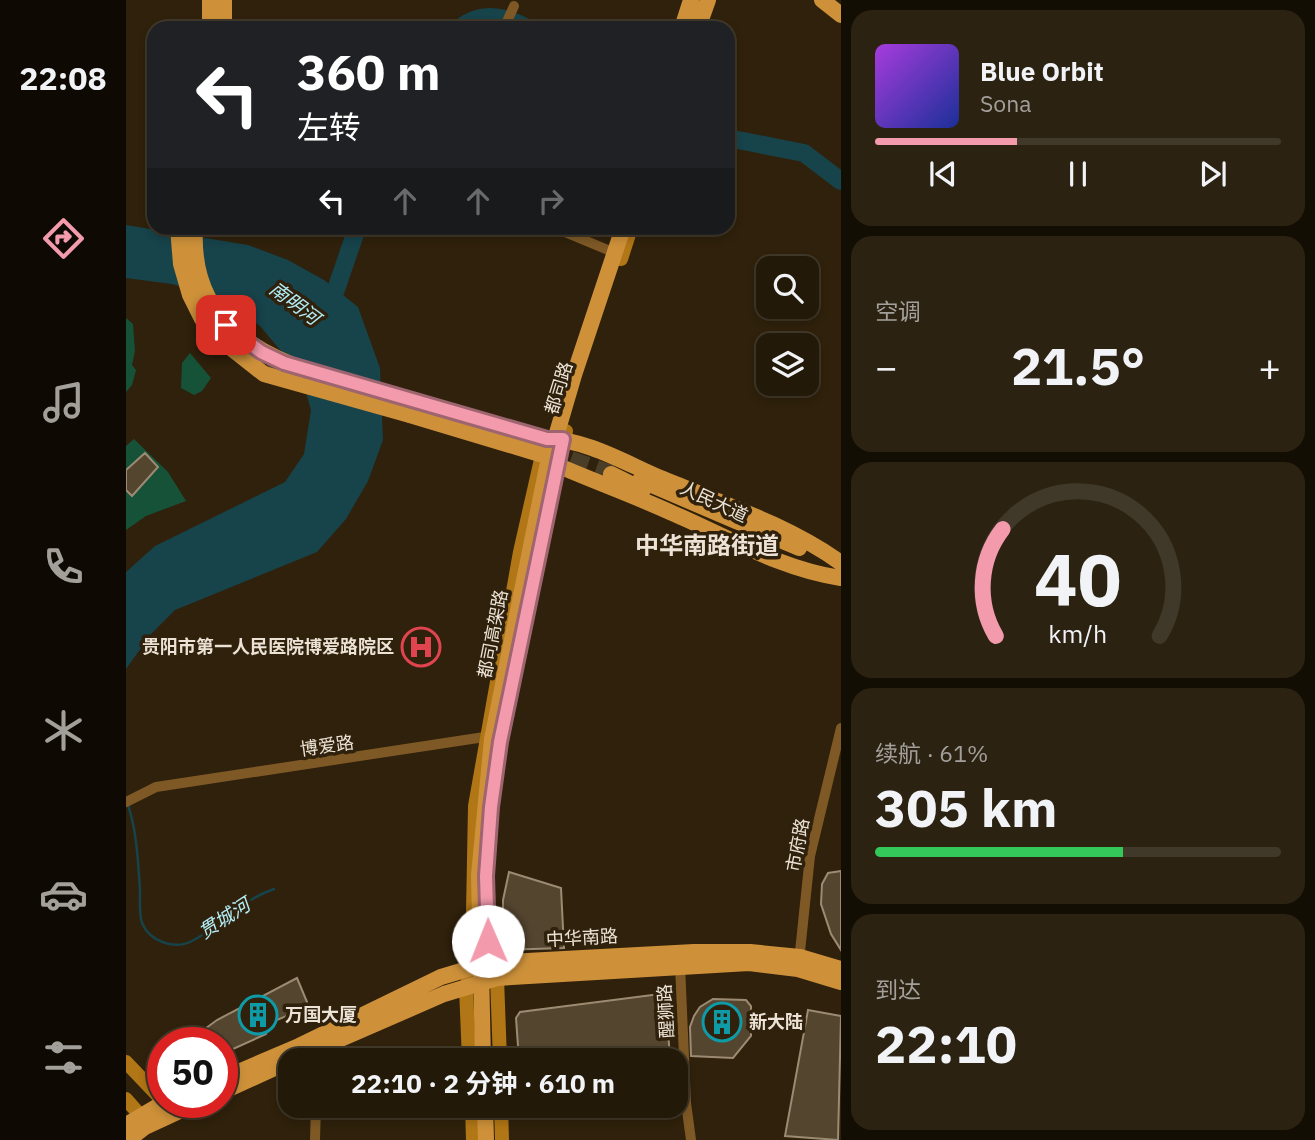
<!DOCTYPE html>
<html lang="zh">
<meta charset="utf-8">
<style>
:root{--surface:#231908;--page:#2b2212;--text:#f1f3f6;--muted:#a3a09c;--line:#403829;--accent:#f39aac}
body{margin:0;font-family:"IBM Plex Sans","Noto Sans SC",sans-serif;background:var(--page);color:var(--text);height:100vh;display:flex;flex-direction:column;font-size:26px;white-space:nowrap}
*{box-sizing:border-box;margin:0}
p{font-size:23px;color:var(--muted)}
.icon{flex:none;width:38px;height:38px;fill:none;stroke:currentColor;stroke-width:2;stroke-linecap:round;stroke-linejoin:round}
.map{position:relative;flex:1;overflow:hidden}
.details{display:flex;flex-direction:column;gap:10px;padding:10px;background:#130e04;width:474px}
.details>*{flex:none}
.hud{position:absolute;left:21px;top:21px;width:588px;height:214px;border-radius:21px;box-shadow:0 4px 10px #0003,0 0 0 2px var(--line);background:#202124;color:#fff;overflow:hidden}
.controls{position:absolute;left:630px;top:256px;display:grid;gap:14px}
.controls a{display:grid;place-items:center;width:63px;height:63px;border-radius:14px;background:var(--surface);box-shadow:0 4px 10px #0003,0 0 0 2px var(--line);font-size:35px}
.speed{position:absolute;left:21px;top:1027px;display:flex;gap:14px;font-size:35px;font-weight:700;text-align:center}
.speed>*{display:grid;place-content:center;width:91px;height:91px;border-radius:50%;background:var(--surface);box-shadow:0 4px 10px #0003,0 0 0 2px var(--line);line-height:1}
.speed .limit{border:10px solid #d22;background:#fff;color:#111}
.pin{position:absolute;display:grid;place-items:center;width:60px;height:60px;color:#fff;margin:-30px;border-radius:14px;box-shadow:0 4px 10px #0006}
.me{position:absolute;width:77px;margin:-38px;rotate:359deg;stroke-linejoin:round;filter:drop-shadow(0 0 5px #0008)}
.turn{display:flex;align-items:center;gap:24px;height:147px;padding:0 35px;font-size:32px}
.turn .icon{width:91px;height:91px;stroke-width:2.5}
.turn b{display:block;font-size:49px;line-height:60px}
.lanes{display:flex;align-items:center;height:66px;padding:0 35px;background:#0003;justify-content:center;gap:35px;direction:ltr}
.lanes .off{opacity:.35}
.big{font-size:52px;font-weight:700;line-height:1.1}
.details .tile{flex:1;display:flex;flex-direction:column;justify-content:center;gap:10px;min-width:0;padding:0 24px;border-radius:21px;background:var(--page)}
.details .dial{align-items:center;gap:0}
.dial svg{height:182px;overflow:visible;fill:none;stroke:var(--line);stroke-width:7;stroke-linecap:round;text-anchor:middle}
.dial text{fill:var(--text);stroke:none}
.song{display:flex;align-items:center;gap:21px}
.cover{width:84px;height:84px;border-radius:10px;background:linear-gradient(135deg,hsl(280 70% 55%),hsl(230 70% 35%))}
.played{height:7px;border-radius:4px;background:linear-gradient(90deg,var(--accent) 35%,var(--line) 35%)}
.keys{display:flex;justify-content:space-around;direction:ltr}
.heat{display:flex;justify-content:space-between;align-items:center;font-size:38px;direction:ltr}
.charge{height:10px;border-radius:5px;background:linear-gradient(90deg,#34c759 61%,var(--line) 0)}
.trip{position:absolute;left:152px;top:1048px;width:410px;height:70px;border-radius:21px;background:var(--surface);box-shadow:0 4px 10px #0003,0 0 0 2px var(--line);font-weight:700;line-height:70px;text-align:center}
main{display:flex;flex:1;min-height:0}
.menu{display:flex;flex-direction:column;width:126px;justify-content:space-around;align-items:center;background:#0e0a03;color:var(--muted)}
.menu .icon{width:49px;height:49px}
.menu .active{color:var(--accent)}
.menu b{font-size:32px;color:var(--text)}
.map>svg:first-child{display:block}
.green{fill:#165238}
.water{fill:#17434b}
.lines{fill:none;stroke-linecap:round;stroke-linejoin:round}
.stream{stroke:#17434b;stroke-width:2.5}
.river{stroke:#17434b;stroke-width:18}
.building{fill:#54452f;stroke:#9c8b72;stroke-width:2}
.highway-tunnel{stroke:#4b3e29;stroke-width:18;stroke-dasharray:18 9;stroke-linecap:butt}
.street{stroke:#7e5926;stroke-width:10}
.secondary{stroke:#b17615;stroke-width:14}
.primary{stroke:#ce913a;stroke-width:16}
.primary-bridge{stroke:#ce913a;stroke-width:16}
.route-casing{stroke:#9e6470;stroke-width:18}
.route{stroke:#f39aac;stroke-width:12}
.labels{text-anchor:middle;stroke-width:7;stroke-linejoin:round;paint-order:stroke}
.street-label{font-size:18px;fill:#ece3d6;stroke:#2f210b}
.poi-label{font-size:18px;font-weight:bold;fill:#ece3d6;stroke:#2f210b;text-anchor:start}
.water-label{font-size:19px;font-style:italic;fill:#b3eef9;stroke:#2f210b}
.district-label{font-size:24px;font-weight:bold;fill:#ece3d6;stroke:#2f210b}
</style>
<main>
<nav class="menu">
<b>22:08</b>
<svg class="icon active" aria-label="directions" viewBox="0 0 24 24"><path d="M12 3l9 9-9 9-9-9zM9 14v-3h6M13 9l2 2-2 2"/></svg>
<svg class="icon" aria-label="music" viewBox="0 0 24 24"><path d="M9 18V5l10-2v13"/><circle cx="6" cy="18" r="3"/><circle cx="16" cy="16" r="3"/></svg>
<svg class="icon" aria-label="phone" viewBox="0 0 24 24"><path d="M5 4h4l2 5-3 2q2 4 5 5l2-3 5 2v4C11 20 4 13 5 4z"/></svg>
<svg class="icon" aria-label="climate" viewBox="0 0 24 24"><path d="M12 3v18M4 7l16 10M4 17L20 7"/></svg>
<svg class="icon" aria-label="car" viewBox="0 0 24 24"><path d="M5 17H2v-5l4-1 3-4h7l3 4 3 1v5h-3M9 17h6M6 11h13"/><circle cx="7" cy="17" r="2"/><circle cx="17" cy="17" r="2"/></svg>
<svg class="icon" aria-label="filters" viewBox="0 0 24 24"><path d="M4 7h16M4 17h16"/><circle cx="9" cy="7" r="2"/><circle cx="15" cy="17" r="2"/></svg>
</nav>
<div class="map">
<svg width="715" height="1140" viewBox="0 0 715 1140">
<rect width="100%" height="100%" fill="#2f210b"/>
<path class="green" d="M0,318L7,324L9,351L6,365L10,370L6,385L0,392Z
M64,353L85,378L76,391L68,395L55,388L56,363Z
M8,439L42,472L60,501L20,516L0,530V446Z"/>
<path class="water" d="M0,225L122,245L162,260L198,280L232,307L254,368L257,440L242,481L220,519L191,552L49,610L25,634L0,669V572L29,546L159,482L178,454L185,410L175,375L134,326L100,301L46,284L0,278Z"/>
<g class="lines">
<path class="stream" d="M2,805C11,832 12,862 14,890C14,900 13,914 16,923C24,942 49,950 66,941C96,926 115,900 148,889"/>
<path class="river" d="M334,28C355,11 379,16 401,28
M602,138L678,153L715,181
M203,310L231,228"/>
</g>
<path class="building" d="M19,453L32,467L6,496L0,490V470Z
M715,871V950L705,934L695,904L696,884L702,873Z
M383,872L435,888L438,948L377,950V900Z
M171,978L181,1002V1008L143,1023L140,1034L96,1054V1043H72L76,1031L91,1020Z
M534,994L540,999L544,1060H393L390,1018L394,1012Z
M587,999L620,1000L625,1006V1036L607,1058L565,1056L564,1027L568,1016L574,1007Z
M682,1010L715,1016L712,1140L659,1136Z"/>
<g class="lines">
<path class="highway-tunnel" d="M118,351L171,378
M419,451L485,474"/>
<path class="street" d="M378,28L388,6
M429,228L482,250
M0,802L30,787L365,736
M673,961L684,856L715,728
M554,965L560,1103L565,1140
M189,1140L190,1106"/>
<path class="secondary" d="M495,259L505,228
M371,764L440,431
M365,969L371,978L374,1060
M343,1060L340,988L346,966L349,806L394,552L416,455
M0,1062L37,1101
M0,1099L14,1115L19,1126
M346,1106L347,1140
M375,1106L376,1140"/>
<path class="primary" d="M84,0V28
M696,0L715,15
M98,28V0
M556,28L565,0
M572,28L582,0
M287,401L421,439C460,439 501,464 537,479C597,504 662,525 715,563
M284,415L417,455L433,466C470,482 509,496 546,513C602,537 654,569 715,578
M485,474L517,490
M514,480L673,548
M178,1055L318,994L371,978L623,963L672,969L715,982
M96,1079L173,1046L315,977L362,963L568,952H624L674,957L715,969
M96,1092L164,1061
M359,1106L360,1140
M0,1125L39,1102
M2,1140L19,1127L73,1102"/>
<path class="primary-bridge" d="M52,228L55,264L64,295L76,319L91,337L138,374L284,415
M69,228C62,357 192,373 287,401
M357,1060L353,875L366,739L421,467L448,375L497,228"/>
</g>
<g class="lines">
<defs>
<path id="route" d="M100,325L135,352L158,363L421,439H437L374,742L365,807L360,876L362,941"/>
</defs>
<use href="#route" class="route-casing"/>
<use href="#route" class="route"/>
</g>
<defs>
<symbol id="hospital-ring" viewBox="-11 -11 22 22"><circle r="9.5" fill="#2f210b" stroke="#e0444e" stroke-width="1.5"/><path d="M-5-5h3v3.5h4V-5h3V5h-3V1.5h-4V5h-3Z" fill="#e0444e"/></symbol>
<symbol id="building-ring" viewBox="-11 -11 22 22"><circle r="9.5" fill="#2f210b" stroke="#0f9aa8" stroke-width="1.5"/><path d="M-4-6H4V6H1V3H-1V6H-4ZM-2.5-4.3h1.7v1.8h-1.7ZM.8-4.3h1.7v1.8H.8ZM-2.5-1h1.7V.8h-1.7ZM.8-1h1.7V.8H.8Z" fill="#0f9aa8"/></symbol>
</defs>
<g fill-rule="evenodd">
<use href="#hospital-ring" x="273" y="625" width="44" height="44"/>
<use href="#building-ring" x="110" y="993" width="44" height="44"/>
<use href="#building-ring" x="574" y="1000" width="44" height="44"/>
</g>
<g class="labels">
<g class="street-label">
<text transform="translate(433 388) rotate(-73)" y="6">都司路</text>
<text transform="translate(588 502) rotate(25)" y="6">人民大道</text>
<text transform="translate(367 634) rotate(-79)" y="6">都司高架路</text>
<text transform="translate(201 746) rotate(-8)" y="6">博爱路</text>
<text transform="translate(672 845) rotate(-79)" y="6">市府路</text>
<text transform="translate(456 938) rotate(-3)" y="6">中华南路</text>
<text transform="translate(540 1011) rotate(-93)" y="6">醒狮路</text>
</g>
<g class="poi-label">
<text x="268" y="653" text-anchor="end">贵阳市第一人民医院博爱路院区</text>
<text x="159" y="1021">万国大厦</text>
<text x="623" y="1028">新大陆</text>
</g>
<g class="water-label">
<text transform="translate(169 303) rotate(37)" y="7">南明河</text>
<text transform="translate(98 918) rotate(-33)" y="7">贯城河</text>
</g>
<g class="district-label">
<text x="581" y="554">中华南路街道</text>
</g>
</g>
</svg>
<div class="controls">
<a><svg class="icon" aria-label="search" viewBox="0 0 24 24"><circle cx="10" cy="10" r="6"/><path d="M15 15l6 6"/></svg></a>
<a><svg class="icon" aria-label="layers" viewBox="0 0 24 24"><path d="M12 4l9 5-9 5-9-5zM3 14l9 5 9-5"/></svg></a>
</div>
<div class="speed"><div class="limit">50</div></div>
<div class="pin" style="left:100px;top:325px;background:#d93025"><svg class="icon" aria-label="arrive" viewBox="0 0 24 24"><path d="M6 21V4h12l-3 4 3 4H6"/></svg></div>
<svg class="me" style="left:362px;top:941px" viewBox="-20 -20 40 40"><circle r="19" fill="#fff"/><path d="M0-13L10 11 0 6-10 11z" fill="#f39aac"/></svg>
<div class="trip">22:10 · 2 分钟 · 610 m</div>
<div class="hud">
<div class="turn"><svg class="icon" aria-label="left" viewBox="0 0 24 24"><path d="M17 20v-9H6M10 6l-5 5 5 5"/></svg><div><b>360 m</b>左转</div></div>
<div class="lanes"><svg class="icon" aria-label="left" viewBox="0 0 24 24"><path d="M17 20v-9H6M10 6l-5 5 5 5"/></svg><svg class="icon off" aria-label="ahead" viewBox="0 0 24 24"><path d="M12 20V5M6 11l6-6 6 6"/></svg><svg class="icon off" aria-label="ahead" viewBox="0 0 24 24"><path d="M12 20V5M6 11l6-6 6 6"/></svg><svg class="icon off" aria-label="right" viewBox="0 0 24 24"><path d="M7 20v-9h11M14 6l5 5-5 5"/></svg></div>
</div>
</div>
<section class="details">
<div class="tile">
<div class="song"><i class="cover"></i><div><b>Blue Orbit</b><p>Sona</p></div></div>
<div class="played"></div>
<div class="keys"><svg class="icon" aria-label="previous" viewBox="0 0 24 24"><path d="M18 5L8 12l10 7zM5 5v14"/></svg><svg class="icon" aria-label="pause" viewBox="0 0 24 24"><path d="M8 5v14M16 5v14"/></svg><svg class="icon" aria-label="next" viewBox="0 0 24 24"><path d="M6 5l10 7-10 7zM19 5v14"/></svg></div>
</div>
<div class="tile"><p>空调</p>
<div class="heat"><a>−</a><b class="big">21.5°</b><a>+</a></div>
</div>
<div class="tile dial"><svg viewBox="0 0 100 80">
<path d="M14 69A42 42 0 1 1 86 69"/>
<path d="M14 69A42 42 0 0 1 17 22" stroke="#f39aac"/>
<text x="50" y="56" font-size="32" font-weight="700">40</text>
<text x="50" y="72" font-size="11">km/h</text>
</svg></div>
<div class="tile"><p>续航 · 61%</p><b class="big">305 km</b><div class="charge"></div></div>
<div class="tile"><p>到达</p><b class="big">22:10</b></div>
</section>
</main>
